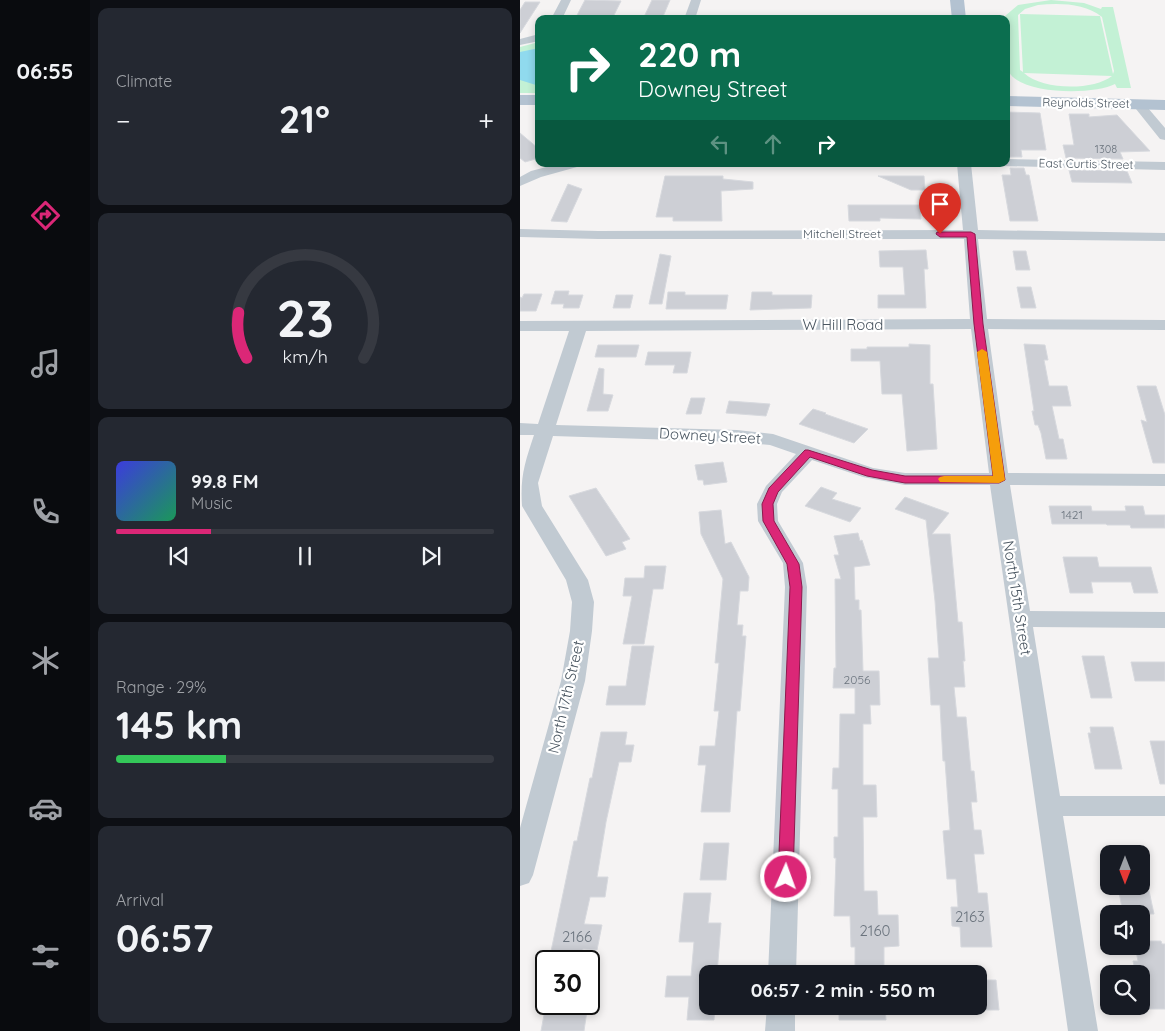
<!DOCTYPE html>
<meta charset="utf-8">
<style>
:root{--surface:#171b24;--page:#242831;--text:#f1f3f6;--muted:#9ea1a6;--line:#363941;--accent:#db2777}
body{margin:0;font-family:Quicksand,sans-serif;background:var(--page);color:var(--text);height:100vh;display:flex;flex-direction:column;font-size:19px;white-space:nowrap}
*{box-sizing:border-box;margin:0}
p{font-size:16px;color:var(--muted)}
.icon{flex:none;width:28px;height:28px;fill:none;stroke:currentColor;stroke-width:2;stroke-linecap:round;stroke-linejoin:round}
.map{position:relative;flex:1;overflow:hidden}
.side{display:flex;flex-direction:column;gap:8px;padding:8px;background:#0d0f14;width:430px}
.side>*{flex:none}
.banner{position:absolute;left:15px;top:15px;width:475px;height:152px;border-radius:10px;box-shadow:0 2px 8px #0003;background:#0b6e4f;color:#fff;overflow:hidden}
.needle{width:32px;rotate:180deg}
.buttons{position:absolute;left:580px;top:845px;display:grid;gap:10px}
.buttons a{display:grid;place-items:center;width:50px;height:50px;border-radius:10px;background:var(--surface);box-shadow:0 2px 8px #0003;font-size:25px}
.speed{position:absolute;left:15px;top:950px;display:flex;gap:10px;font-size:25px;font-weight:700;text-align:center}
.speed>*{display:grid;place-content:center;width:65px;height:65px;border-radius:50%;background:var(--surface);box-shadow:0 2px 8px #0003;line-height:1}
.speed .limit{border:2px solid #111;border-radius:8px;background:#fff;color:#111}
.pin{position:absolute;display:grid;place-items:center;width:42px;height:42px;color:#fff;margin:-51px -21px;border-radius:50% 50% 50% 0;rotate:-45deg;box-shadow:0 0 5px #0007}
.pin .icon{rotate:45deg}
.me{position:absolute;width:55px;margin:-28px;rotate:2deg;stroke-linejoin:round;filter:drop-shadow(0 0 4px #0008)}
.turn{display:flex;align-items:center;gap:18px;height:105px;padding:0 20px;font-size:22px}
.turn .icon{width:65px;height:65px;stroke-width:2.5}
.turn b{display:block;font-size:35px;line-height:42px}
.lanes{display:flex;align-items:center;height:48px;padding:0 20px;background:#0003;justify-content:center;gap:25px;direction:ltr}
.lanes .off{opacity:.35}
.big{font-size:38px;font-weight:800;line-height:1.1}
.side .tile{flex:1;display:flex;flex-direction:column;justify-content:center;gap:8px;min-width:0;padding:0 18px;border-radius:10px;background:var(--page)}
.side .dial{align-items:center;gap:0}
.dial svg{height:130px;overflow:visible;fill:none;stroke:var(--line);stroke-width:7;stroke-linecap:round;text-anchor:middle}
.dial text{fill:var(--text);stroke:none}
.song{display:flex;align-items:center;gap:15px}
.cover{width:60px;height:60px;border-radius:8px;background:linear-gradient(135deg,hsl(240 70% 55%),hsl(150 70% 35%))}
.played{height:5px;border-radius:2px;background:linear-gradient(90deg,var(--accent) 25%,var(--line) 25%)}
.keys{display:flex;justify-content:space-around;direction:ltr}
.heat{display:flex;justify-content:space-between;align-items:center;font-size:28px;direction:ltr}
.charge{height:8px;border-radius:4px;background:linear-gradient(90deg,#34c759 29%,var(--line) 0)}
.trip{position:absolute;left:179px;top:965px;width:288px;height:50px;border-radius:10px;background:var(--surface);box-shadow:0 2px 8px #0003;font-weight:800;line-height:50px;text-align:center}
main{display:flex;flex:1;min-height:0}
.tabs{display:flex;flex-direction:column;width:90px;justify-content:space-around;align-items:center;background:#090b0e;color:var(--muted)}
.tabs .icon{width:35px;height:35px}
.tabs .active{color:var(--accent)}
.tabs b{font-size:22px;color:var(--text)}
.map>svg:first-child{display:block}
.green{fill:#c3f1d5;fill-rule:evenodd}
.water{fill:#90daee}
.building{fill:#cdcfd5;stroke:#d7d9de}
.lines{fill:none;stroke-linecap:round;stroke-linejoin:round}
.minor{fill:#c1cad2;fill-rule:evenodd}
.major{fill:#b3c2d1;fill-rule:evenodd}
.route{fill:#db2777;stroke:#8e194d}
.slow{fill:#f59e0b}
.labels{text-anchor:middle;stroke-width:4.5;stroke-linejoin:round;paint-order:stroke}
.far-number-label{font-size:11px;fill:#6b747e}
.far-street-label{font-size:12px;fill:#4a5661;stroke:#fff}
.number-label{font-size:12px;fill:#6b747e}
.street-label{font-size:15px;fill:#4a5661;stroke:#fff}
.near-number-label{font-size:15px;fill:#6b747e}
</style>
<main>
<nav class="tabs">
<b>06:55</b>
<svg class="icon active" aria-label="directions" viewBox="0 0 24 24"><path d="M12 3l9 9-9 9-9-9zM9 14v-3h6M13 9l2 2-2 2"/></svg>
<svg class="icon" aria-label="music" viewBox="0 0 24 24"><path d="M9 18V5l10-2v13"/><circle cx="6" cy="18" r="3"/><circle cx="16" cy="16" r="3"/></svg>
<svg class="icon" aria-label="phone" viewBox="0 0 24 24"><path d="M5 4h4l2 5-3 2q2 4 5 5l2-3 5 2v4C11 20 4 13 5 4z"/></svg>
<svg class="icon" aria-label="climate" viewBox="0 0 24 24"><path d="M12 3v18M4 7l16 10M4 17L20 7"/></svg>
<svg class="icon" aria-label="car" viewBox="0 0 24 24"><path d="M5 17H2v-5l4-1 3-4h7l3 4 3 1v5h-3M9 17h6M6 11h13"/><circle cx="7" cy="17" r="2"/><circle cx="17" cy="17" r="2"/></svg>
<svg class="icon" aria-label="filters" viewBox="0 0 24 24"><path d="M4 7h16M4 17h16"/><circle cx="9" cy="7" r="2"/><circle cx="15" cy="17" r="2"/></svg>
</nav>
<section class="side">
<div class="tile"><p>Climate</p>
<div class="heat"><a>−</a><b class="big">21°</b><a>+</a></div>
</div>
<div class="tile dial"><svg viewBox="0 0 100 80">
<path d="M14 69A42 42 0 1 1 86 69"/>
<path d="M14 69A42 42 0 0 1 9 41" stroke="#db2777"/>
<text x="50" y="56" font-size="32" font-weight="700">23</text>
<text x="50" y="72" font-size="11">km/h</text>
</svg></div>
<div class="tile">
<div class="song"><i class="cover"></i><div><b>99.8 FM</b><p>Music</p></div></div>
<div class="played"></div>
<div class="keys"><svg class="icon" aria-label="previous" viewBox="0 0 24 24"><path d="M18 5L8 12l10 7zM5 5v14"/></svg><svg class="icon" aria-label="pause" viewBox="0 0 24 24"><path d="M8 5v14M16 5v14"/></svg><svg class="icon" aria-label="next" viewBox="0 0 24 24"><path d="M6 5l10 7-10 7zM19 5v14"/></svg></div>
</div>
<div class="tile"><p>Range · 29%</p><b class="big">145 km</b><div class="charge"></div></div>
<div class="tile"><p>Arrival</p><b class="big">06:57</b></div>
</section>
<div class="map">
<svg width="645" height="1031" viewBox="0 0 645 1031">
<rect width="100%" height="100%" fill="#f5f3f3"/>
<path class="green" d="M531,0L564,3L581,9L582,7H593L611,88H597L595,84C575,95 501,95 489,72C483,60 489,29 485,16L498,5ZM518,5C539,3 565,3 582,17L594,71L593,74L580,16L500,14L503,72L500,70L498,15L505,9ZM504,73L592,76C573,91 522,90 504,73Z
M19,42V93H0V47Z"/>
<path class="water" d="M19,48V86L0,80V52Z"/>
<path class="building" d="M65,0L101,1L92,19H55Z
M132,0H150L142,19H123Z
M5,2H20L0,33V10Z
M486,112L520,113L526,150H501L502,157H488Z
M549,114H569V117L597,115L630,151L600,152L603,159L546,158L543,145H554Z
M0,133L19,149V158L5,162L0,158Z
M490,168H504L506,175H509L518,221H490L482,175H491Z
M549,170L607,171L612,183L552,182Z
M145,176H203V179L233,182V189L201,191L202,221H153V217H136Z
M358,176H404L405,190H391Z
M48,184L62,189L47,222L31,221Z
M328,205H400L401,219L360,218V221H329Z
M406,250L408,269H404L406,308H358V295H385L383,267H360L359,251Z
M493,251H506L510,270H496Z
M140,254L151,256L142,304H129Z
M497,287H511L516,308H501Z
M35,291H49L48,295H63L59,308H43L44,304H31Z
M148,292H165V295H208L206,309H146Z
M232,292H252V295H292L291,308L230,310Z
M4,294H22L16,311H0V297L2,298Z
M96,295H113L110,308H93Z
M389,344L410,345V384H413L417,449L387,451L382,394H362L360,361H331V349H347V347H389Z
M504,344L525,345L528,360H524L529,386H547L551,406H532L539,439H543L547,459H526L521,433L518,425H515L512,411H514Z
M78,345H119L116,357H75Z
M128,352H171L167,373H153L155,365H125Z
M79,368L84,369L83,394L93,395L88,411H67Z
M617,386H636L645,415V463H633L621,420L627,422Z
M171,398H185L181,414H166Z
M209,401L250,404L246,416L206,413Z
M293,409L306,413L305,414L348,429L334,443L279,424Z
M203,462L207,482L184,485L183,480H178L175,465Z
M301,487L317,493L312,499L341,508L330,522L285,506Z
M76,488L110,539L102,542L106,549L86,556L49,496Z
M385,497L429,513L412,534H430L438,622H442L445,661H443L445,687H434L437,717H446L451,771H454L457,802H451L454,830H461L464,854H454L458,893H467L472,947H441L440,927L432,926L431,907H438L436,879H427L423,831L430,830L425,761H423L420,705H411L408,658H419L415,601L406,520L375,509Z
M529,506H571L572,511H606L605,506H623L625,515H645V528H611L610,525H587L586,524H532Z
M201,510L205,544L211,542L229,577L228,591H220L217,625H223L222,636H226L220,711H217L210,812H181L186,765H178L180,746H195L199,711H194L199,663H195L203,579L181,534L179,512Z
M338,533L340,541L342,540L350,565L334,567L335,600H339V610H341L343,671H359L360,705H350L351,724H343V785H356L357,817H343L344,891H357L358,915H378L379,946L364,947V974H335V947H331L330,916H314L316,858H314V837H318V789H312L313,768H319L320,714H335V688H313L314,668H316L315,579H321L314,555H319L314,536Z
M543,557H577L579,567H631L638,593H614L611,582H571L573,593H550Z
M125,566H146L143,589H133L124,644H103L112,596H103L105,578H124Z
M112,646H134L125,705H86L89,686H106Z
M562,656H584L592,698H571Z
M611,662H645V681H615Z
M570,727H593L602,769H575L568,733H571Z
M81,732H107L105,745H114L111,762H99L86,822L77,877H88L85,897H70L64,924L82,925L77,950L63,949L61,961H29L54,841H57L70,778H72Z
M630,741H645V784H640Z
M184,843H209L206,880H180Z
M598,886H628L634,914H603Z
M164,893H191L188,923H201L197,974H188V1006H195L194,1020H167L169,997H145L147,976H171L174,942H159Z
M621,941H641L642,944H645V1009H621V974H616L613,961H618L615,946H621Z
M458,980H476L479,1010H458Z
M26,1004H68L64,1031H21Z
M319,1006H365L366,1020H319Z"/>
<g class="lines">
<path class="minor" d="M41,0H51L42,19H31Z
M171,0H181L175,19H164Z
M19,34V41L0,45V39Z
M618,100L622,101L645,128V140L640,139L612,104Z
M486,159L645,162V170L481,166L480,164H486Z
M38,164H59L57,167L21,177L0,186V177L11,171Z
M437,164H451L458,230L645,233V241L458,239L467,319L645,320V330L468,329L488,473L645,474V486L490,485L510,611L645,612V628L513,627L540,796H645V816H543L578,1031H548L470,485H385L343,477L292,460L262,492L257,504L258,521L283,563L287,587L276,974H248L265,587L263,563L238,521L237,504L246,486L276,454L250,445L217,442L33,436L18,483L22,506L68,580L74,602L72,631L65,681L13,875L9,883L0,886V828L41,681L50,631L52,602L46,580L2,506C0,477 5,462 14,435H0V423L18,424L49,331H0V321L450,319L444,239H78L0,237V229L78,231L443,230ZM451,329L469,473H385L353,468L253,434L217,430L36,425L66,331Z
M247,1006H275V1031H245Z"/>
<path class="major" d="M430,0H444L446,19H432Z
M0,95H19V105H0Z
M486,96L645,100V110L486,106Z"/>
</g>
<path class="route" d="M417,232H451L455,234L463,324L485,480L479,483H385L347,476L290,457L258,492L253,504L254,521L279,564L282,587L273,877L271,882L266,883L260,882L258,877L270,587L267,564L243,521L242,504L249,488L285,450H288L352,470L385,476H473L454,324L447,237H420L416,234Z"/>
<path class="slow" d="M462,349L467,352L485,480L479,483L420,482L418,479L420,477L424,476H473L457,352Z"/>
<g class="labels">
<g class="far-number-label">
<text x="586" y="153">1308</text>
</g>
<g class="far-street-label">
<text transform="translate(566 103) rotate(1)" y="4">Reynolds Street</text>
<text transform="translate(566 164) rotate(1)" y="4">East Curtis Street</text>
<text x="322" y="238">Mitchell Street</text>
</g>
<g class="number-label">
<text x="552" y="519">1421</text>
<text x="337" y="684">2056</text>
</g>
<g class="street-label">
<text x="323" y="330">W Hill Road</text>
<text transform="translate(190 436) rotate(3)" y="5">Downey Street</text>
<text transform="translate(497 598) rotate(81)" y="5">North 15th Street</text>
<text transform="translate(46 697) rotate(-77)" y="5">North 17th Street</text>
</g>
<g class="near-number-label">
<text x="450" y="922">2163</text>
<text x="355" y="936">2160</text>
<text x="57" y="942">2166</text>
</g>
</g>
</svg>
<div class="buttons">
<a><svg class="needle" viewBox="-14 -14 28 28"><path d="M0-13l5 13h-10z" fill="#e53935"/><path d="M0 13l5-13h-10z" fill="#9ea1a6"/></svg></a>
<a><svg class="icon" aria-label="sound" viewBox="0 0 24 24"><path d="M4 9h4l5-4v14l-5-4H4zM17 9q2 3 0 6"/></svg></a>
<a><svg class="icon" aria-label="search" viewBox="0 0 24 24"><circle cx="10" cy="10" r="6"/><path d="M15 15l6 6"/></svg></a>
</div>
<div class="speed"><div class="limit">30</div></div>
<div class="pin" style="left:420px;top:234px;background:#d93025"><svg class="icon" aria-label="arrive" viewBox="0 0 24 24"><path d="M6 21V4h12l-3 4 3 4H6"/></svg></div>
<svg class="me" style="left:266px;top:877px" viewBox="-20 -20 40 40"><circle r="17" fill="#db2777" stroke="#fff" stroke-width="3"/><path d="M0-11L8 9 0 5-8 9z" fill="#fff"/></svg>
<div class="trip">06:57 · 2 min · 550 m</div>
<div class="banner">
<div class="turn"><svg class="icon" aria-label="right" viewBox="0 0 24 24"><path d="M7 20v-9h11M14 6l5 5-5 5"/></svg><div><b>220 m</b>Downey Street</div></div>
<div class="lanes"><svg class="icon off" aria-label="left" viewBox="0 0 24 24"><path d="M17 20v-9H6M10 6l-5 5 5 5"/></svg><svg class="icon off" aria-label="ahead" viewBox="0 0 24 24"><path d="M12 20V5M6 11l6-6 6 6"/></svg><svg class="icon" aria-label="right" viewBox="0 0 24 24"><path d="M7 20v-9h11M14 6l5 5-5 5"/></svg></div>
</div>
</div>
</main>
